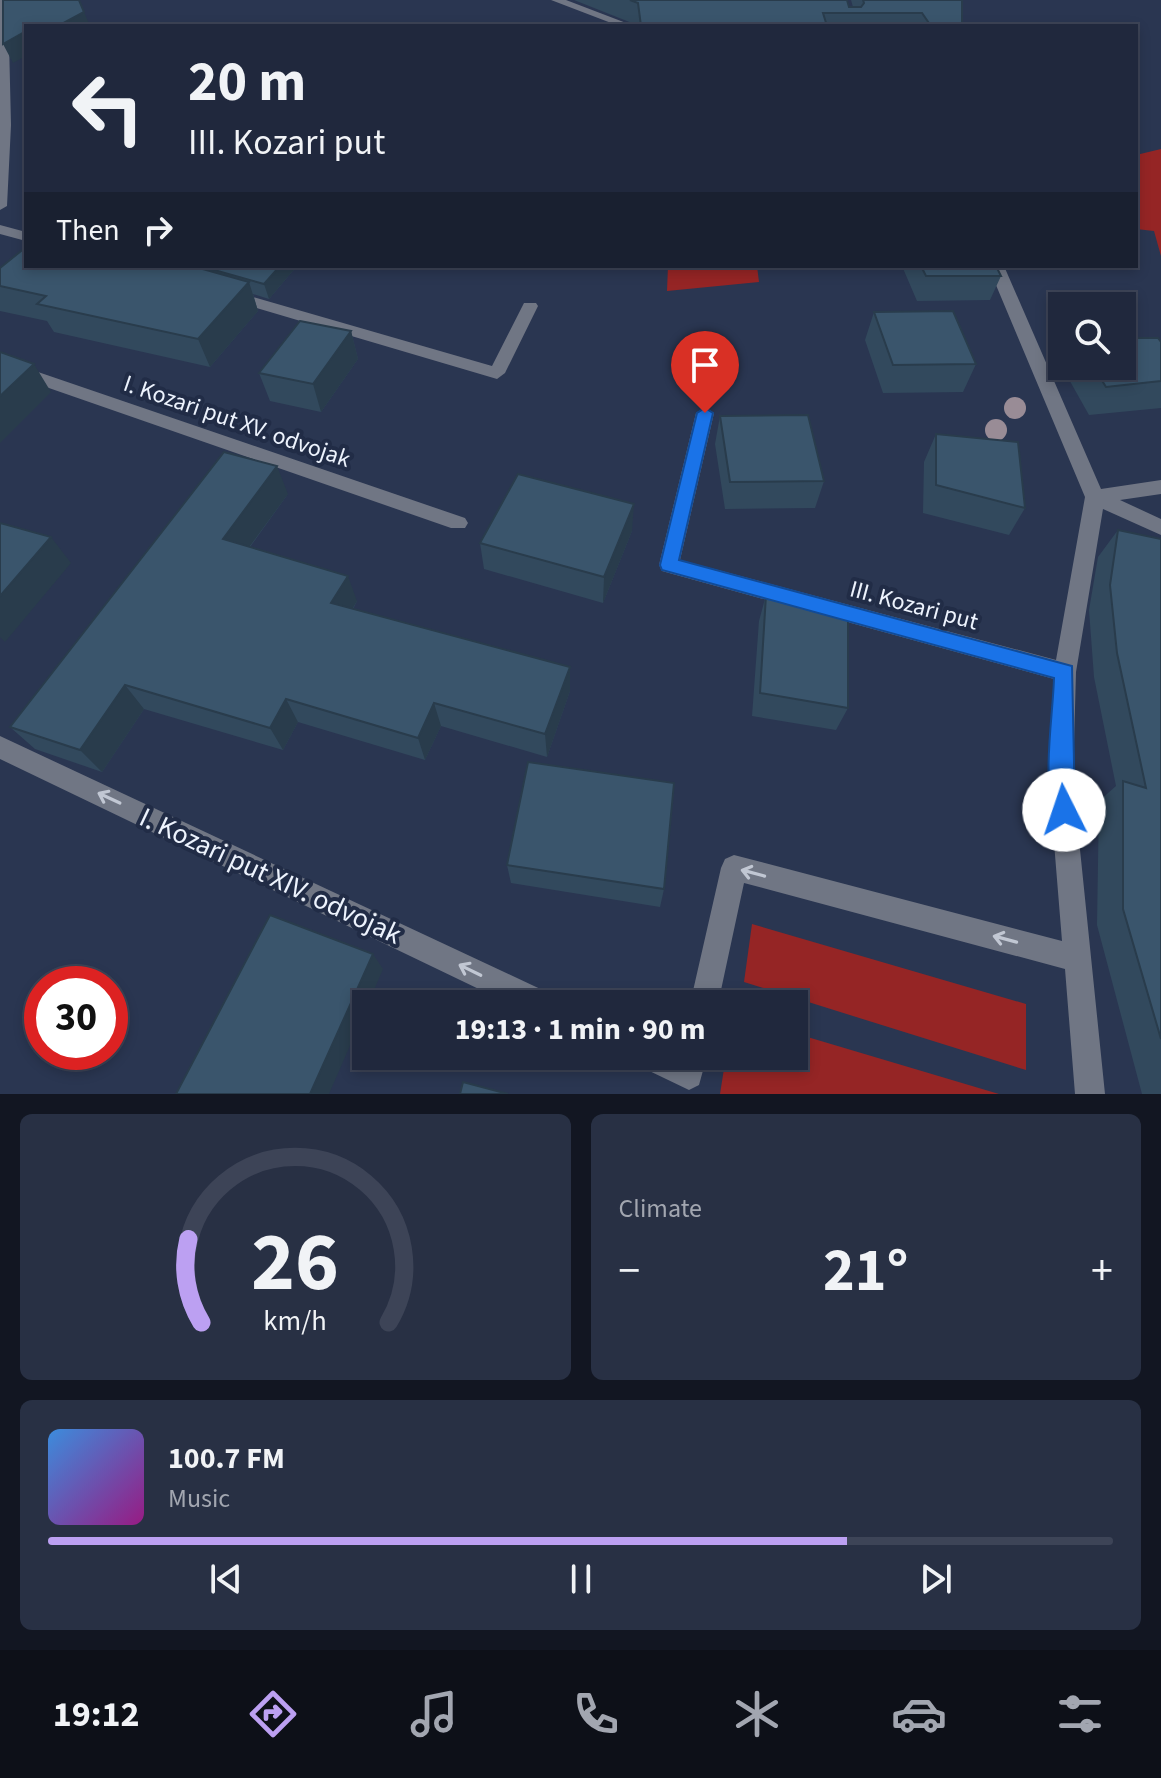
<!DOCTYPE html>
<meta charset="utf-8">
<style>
:root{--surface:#20283d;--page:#283044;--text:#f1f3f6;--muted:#a2a6b0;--line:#3d4457;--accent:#bca0f2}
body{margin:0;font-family:"Source Sans 3",sans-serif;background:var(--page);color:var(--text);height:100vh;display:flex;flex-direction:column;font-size:30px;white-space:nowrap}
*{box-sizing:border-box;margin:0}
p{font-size:26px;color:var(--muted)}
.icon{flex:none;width:44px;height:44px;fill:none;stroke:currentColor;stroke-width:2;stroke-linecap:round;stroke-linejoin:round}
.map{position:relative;height:1094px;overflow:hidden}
.sheet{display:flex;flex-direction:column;gap:20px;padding:20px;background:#121622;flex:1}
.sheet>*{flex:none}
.hud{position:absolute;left:24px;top:24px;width:1114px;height:244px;border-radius:0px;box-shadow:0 4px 12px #0003,0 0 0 2px var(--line);background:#20283d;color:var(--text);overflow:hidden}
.controls{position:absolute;left:1048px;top:292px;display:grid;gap:16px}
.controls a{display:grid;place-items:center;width:88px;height:88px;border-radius:0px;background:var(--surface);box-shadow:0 4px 12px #0003,0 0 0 2px var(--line);font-size:40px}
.speed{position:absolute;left:24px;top:966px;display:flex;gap:16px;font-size:40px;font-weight:700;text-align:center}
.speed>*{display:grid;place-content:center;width:104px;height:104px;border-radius:50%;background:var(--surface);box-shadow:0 4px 12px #0003,0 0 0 2px var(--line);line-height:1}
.speed .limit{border:12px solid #d22;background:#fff;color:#111}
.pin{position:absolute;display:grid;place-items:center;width:68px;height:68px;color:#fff;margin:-82px -34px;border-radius:50% 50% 50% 0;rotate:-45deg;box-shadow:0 0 8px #0007}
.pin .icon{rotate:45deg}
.me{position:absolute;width:88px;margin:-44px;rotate:356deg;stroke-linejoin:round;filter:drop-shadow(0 0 6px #0008)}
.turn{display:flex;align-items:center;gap:28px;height:168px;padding:0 32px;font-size:36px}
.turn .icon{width:104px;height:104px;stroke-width:2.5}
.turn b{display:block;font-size:56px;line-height:68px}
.then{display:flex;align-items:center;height:76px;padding:0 32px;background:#0003;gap:16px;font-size:30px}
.big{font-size:60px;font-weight:700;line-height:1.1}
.sheet .card{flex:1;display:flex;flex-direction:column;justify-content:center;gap:12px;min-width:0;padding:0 28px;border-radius:12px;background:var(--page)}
.sheet .dial{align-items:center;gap:0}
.dial svg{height:208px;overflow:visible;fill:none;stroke:var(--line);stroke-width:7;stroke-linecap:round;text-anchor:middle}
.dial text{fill:var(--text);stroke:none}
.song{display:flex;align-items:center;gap:24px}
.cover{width:96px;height:96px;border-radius:12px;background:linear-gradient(135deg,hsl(210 70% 55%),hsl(310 70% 35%))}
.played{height:8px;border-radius:4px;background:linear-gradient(90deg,var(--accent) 75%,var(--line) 75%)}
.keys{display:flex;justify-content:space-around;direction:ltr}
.heat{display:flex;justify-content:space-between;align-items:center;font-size:44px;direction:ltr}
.sheet .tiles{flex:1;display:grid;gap:20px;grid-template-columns:1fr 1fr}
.card:last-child{grid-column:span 2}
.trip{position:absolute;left:352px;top:990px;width:456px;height:80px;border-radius:0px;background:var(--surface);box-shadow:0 4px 12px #0003,0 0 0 2px var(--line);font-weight:700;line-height:80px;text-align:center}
.tab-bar{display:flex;height:128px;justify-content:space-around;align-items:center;background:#0d1018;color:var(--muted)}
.tab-bar .icon{width:56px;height:56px}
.tab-bar .selected{color:var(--accent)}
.tab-bar b{font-size:36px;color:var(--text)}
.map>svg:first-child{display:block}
.green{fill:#952525}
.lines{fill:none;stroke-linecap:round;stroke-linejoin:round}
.minor{fill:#707684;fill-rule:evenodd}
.tree{fill:#998c96}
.wall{fill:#32495d}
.shaded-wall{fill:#293c4c}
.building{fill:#3a556c;stroke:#293c4c;stroke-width:2}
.oneway{stroke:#c1c7d3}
.route{fill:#1a73e8;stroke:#114b97;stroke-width:2}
.labels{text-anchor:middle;stroke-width:8;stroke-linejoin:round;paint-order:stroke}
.street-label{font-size:24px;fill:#edf3fd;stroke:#212c46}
.near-street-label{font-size:28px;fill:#edf3fd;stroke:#212c46}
</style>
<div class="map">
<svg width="1161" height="1094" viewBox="0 0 1161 1094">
<rect width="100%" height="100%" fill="#2a3651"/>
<path class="green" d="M1161,149V256L1154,231L1136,229V155Z
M668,266H757L759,282L667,291Z
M752,924L1026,1004V1070L744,982Z
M794,1033L999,1094H720L726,1056H794Z"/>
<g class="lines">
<path class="minor" d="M0,0H8L11,125L7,206L0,210Z
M551,0H566L634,26H619Z
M0,225L26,232V241L0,234Z
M988,266H1004L1101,489L1161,480V494L1120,500L1161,519V535L1103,509L1076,672L1073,781L1105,1094H1075L1065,969L744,883L718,1004H690L721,868L725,859L734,855L1062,941L1049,781L1054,679L669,573L662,571L659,565L696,413L705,407L714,413L680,560L1056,660L1085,497Z
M232,291L492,366L524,303H536L538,306L505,373L497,379L226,299L224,296Z
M0,359L465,518L468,523L465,528H451L0,371Z
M0,736L551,994L555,1004H510L0,759Z
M635,1056H707L699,1085L689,1090L639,1066Z"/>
</g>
<g class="tree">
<circle cx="1015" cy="408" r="11"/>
<circle cx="996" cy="430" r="11"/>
</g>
<path class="wall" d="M574,0H847L849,7H853L851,0H962V26H637V25Z
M26,266H297L269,299L253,294L258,311L210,367L54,332L47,321L0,311V268Z
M902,266H996L1001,276L990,300L917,301Z
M874,312L976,364L963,392L883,393L865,340Z
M351,331L358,359L321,412L270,401L259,373Z
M1161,342V408L1089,415L1062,367V366H1122Z
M720,416L824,481L815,508L725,509L715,444Z
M936,434L1025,508L1009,535L923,513L924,462Z
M288,494L250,547L357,601L353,609L570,667V691L547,757L441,726L425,760L298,722L283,750L144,709L102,772L35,749L10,727Z
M1118,530L1161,539V1094H1142L1097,925L1099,801L1116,786L1094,677L1089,610L1098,557Z
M632,531L603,603L484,569L480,543Z
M766,595L848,708L836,730L752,716L759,621Z
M507,865L664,889L660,907L511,883Z"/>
<path class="shaded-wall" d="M84,12L90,26H58Z
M26,31V56L13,63L3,44Z
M280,266H297L269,299L264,284Z
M249,282L258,311L210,367L198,339Z
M351,331L358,359L321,412L313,384Z
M34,364L51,392L0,443V396Z
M277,466L288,494L236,565L223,539Z
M634,504L632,531L603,603L604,577Z
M51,537L71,563L5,642L0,637V596Z
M348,576L357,601L341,628L331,603Z
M570,667V691L547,757L545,734Z
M125,685L144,709L102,772L80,750Z
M286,699L298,722L283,750L270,728Z
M434,703L441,726L425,760L418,738Z
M373,954L383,969L368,1004H366V1009L329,1094H310Z"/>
<path class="building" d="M3,0H79L84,12L58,26H38V24L35,26H26V31L3,44Z
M630,0H847L849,7H861L864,3L863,0H962V26H931L922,13H823L827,26H641L638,3Z
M26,247V266H192L249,282L198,339L37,304L46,296L0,286V268Z
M200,266H280L264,284Z
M921,266H996L1001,276H926Z
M953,311L976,364L893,365L874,312Z
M300,321L351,331L313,384L259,373Z
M1122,338H1158L1161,342V381L1106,387L1093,366H1122Z
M0,352L34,364L0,396Z
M808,415L824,481L730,482L720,416Z
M936,434L1018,442L1025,508L936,485Z
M224,452L277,466L223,539L348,576L331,603L570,667L545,734L434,703L418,738L286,699L270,728L125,685L80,750L10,727Z
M518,474L634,504L604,577L480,543Z
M0,523L51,537L0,596Z
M1118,530L1161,539V1039L1123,909V781L1146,788L1117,653L1110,585Z
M766,595L848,607V708L760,693Z
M528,762L674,783L664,889L507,865Z
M270,915L373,954L310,1094H176Z
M463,1082L508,1094H460Z"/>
<defs><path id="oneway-shaft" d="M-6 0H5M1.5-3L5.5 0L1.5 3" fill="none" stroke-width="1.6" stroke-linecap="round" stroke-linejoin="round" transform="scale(2)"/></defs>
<g class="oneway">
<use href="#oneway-shaft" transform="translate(109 798) rotate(-155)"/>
<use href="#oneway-shaft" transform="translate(753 873) rotate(-165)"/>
<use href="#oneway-shaft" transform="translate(1005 939) rotate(-165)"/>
<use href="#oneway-shaft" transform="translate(470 970) rotate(-154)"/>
</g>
<path class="route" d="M705,408L713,413L679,560L1072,666L1075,810L1072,818L1064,821L1056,818C1041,783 1053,717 1054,678L662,570L660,565L697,413Z"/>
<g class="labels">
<g class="street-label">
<text transform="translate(237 421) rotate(19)" y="8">I. Kozari put XV. odvojak</text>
<text transform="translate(914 605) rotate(15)" y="8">III. Kozari put</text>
</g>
<g class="near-street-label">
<text transform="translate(271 875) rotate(25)" y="10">I. Kozari put XIV. odvojak</text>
</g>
</g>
</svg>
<div class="controls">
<a><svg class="icon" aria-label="search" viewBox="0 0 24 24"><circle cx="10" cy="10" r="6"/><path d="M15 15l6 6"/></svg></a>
</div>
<div class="speed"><div class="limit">30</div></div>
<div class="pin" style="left:705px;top:413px;background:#d93025"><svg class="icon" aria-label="arrive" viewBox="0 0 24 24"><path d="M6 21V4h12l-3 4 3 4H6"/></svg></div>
<svg class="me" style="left:1064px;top:810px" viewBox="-20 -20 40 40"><circle r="19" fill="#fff"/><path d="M0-13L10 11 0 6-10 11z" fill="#1a73e8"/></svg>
<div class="trip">19:13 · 1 min · 90 m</div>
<div class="hud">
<div class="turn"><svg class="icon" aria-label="left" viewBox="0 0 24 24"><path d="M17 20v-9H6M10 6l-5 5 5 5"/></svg><div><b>20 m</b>III. Kozari put</div></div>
<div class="then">Then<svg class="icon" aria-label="right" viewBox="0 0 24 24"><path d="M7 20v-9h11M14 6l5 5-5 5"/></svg></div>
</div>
</div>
<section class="sheet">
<div class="tiles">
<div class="card dial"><svg viewBox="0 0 100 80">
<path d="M14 69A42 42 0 1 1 86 69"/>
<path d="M14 69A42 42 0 0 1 9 37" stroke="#bca0f2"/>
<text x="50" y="56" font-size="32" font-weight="700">26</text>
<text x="50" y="72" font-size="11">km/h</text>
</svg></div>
<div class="card"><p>Climate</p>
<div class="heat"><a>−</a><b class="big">21°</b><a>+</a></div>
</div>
<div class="card">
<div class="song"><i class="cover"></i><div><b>100.7 FM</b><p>Music</p></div></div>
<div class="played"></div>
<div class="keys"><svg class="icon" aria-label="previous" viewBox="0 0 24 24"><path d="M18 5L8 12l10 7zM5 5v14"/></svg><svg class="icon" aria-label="pause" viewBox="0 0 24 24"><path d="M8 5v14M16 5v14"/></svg><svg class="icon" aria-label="next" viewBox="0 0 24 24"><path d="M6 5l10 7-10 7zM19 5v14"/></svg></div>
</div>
</div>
</section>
<nav class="tab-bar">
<b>19:12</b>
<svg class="icon selected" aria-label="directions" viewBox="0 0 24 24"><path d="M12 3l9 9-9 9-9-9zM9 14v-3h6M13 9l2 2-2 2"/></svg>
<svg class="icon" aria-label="music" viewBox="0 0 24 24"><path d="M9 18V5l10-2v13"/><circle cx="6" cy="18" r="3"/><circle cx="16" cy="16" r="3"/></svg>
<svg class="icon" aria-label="phone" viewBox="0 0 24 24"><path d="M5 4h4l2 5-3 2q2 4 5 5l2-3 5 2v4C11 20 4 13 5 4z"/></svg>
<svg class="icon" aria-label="climate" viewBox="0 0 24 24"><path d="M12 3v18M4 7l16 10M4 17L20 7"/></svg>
<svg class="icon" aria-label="car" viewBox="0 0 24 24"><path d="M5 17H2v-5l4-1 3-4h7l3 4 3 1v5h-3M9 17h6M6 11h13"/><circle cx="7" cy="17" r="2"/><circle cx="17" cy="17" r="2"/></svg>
<svg class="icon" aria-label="filters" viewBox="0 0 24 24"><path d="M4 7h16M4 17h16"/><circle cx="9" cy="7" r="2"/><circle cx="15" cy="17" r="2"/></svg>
</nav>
